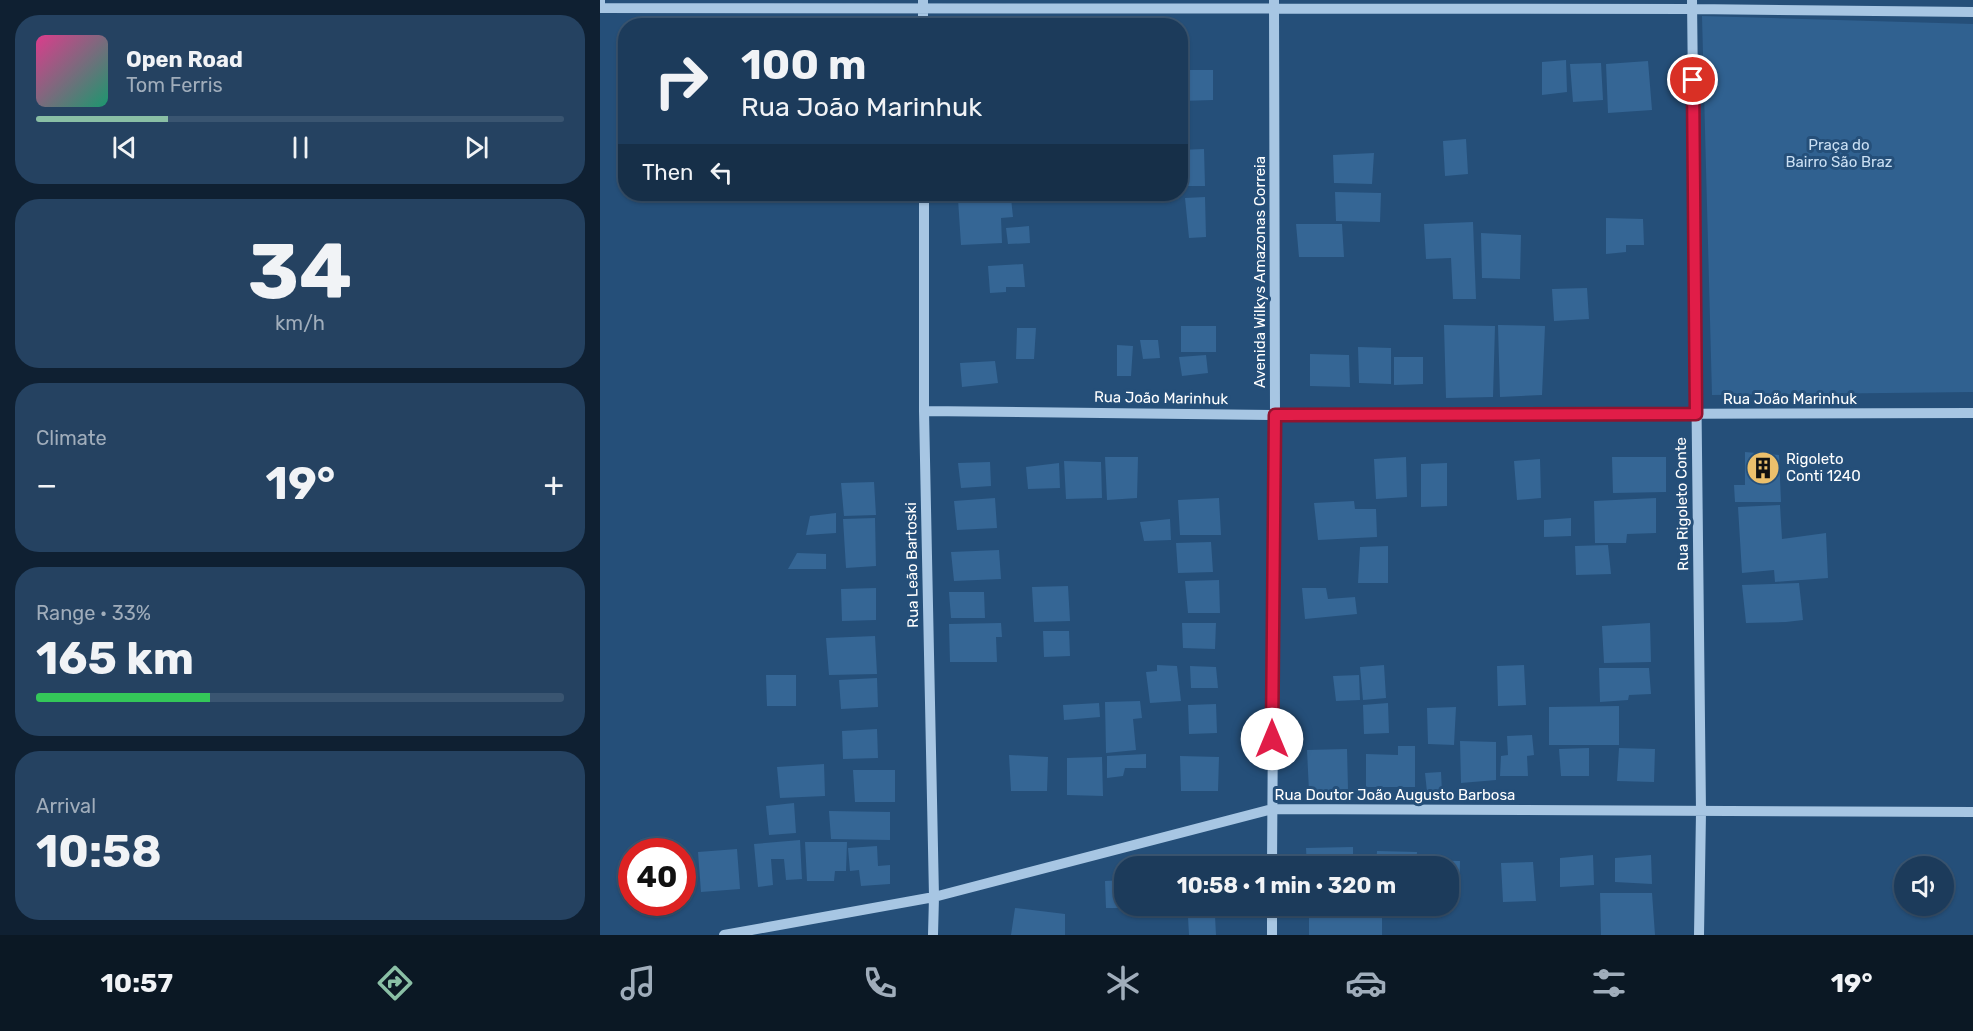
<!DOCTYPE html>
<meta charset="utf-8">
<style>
:root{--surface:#1c3b5b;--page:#254261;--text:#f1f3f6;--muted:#a0adbb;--line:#3a5571;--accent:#8abfa5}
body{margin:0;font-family:Rubik,sans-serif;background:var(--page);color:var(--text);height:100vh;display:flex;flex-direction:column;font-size:22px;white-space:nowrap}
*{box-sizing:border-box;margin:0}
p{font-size:20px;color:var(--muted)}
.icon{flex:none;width:33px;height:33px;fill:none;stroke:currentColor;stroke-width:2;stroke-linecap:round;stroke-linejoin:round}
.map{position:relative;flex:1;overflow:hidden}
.sheet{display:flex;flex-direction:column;gap:15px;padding:15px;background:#0f2032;width:600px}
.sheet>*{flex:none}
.top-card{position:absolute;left:18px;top:18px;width:570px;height:183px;border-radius:24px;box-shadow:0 2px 4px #0004,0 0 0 2px var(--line);background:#1c3b5b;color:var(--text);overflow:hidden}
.fabs{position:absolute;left:1294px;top:856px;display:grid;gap:12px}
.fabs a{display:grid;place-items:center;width:60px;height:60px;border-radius:50%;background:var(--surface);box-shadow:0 2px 4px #0004,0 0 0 2px var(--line);font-size:30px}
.speed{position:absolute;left:18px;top:838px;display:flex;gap:12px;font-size:30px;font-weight:700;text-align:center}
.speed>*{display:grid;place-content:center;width:78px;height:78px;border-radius:50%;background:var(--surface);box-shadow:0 2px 4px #0004,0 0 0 2px var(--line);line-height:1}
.speed .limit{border:9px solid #d22;background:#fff;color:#111}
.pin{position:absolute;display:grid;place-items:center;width:51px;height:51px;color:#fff;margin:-26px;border:3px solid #fff;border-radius:50%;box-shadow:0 2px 6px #0007}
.me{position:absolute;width:66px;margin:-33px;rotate:0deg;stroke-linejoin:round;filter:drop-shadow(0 0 4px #0008)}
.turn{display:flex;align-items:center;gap:21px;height:126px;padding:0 24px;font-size:27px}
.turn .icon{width:78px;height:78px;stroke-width:2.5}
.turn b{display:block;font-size:42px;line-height:51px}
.then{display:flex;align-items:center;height:57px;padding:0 24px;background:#0003;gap:12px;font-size:22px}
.big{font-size:45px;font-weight:700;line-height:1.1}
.sheet .card{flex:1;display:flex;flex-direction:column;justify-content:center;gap:9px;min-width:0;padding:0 21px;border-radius:24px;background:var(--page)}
.sheet .dial{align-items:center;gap:0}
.dial b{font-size:78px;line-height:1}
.song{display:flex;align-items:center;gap:18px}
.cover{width:72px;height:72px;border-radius:9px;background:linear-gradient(135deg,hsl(330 70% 55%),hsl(160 70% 35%))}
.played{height:6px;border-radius:3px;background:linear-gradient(90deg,var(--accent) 25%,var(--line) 25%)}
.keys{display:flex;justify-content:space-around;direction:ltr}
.heat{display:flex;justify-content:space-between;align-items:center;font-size:33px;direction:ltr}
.charge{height:9px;border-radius:4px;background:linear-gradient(90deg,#34c759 33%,var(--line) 0)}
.trip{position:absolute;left:514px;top:856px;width:345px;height:60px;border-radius:24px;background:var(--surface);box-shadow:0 2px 4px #0004,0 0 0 2px var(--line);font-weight:700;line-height:60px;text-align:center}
.tab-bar{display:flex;height:96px;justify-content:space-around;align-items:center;background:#0b1824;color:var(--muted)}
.tab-bar .icon{width:42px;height:42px}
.tab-bar .selected{color:var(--accent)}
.tab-bar b{font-size:27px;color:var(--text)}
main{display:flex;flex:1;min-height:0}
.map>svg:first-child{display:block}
.green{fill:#306190}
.building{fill:#356695}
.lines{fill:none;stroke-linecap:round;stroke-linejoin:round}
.minor{stroke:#a7c6e3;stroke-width:10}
.route-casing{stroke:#92132f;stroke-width:15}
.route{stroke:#e11d48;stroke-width:10}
.labels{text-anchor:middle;stroke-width:6;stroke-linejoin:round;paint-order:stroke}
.park-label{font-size:15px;fill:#cadff3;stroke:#254f79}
.street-label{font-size:15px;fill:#fff;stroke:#254f79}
.poi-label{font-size:15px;fill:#fff;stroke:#254f79;text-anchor:start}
</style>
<main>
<section class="sheet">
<div class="card">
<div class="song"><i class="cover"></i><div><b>Open Road</b><p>Tom Ferris</p></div></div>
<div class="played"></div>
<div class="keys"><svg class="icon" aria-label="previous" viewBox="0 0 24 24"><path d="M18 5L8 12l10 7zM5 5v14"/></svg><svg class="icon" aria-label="pause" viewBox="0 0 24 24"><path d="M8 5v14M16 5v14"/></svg><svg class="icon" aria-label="next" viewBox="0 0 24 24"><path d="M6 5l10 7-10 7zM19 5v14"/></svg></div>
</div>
<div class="card dial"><b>34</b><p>km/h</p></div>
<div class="card"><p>Climate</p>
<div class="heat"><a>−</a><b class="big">19°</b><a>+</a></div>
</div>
<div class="card"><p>Range · 33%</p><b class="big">165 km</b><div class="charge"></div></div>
<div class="card"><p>Arrival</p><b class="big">10:58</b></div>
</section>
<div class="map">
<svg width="1373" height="935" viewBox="0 0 1373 935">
<rect width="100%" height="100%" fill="#254f79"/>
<path class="green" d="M1102,16L1373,24V392L1112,395Z"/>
<path class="building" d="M966,60L967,92L942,95V62Z
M1048,61L1052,110L1008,113L1006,64Z
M1001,63L1003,100L973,102L970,64Z
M580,70H613V100L580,101Z
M866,139L868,174L845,176L843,141Z
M604,149L605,186H580V150Z
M774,153L772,184L734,183L733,155Z
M735,192L781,193L780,222L736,221Z
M605,197L606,237L589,238L585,198Z
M411,198L413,217L401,218L402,243L361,245L358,199Z
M1006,218L1043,219L1044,245H1026V252L1006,254Z
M873,222L876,299H853L851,258L826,259L824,224Z
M696,224H742L744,257H699Z
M429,226L430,243L408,244L406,228Z
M881,233L921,235L920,279L882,278Z
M423,264L425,287H406V292L390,293L388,266Z
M987,288L989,319L954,321L952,289Z
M844,325L895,326L893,397L846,398Z
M898,325L945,326L942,395L900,397Z
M581,326H616V352H581Z
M417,328H436L434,359H416Z
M540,340H558L560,358L543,359Z
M517,345L533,346L531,376H517Z
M758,347L791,348V384L759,383Z
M710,354L749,355L750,387L710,386Z
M606,355L608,373L582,376L579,357Z
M794,357H823V384L794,385Z
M395,361L398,383L362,387L360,363Z
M1145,452L1179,455L1181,502H1135L1134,485H1145Z
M505,457H538L537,498L507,500Z
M806,457L807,497L776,499L774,459Z
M1012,457H1066V492L1013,493Z
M940,459L941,498L917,500L914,461Z
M464,461L501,462L502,498L466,499Z
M390,462L391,486L361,488L358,463Z
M459,463L460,488L428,489L426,467Z
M847,463V506L821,507V464Z
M274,482L276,515L244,516L241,483Z
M395,498L397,528L357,530L354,501Z
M619,498L621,535H580L578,500Z
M1056,498V533L1027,534L1026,543H995L994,501Z
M754,501L755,509H776L777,537L718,540L714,503Z
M1180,505L1182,539L1226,533L1228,578L1175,582L1174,570L1142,573L1138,507Z
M236,513V533L206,535L210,516Z
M275,518L276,566L246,568L243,519Z
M971,518V536L944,537V520Z
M570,519L571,540L544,541L540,522Z
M611,542L613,572L578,573L576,543Z
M1008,545L1011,574L976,575L975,546Z
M788,546V583H758L760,547Z
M399,550L401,579L354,581L351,552Z
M197,553L226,554V569H188Z
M619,580L620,613H588L585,581Z
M1199,583L1203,620L1186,622L1146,623L1142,585Z
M468,586L470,621L434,622L432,587Z
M276,588V620L242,621L241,589Z
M702,588H726L728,599L755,597L757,614L705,619Z
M349,592H384L385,618H351Z
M401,623L402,637H396L397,662H350L349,624Z
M582,623H616L615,649L583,648Z
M1050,623L1051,662L1004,663L1002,626Z
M443,631H469L470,656L444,657Z
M275,636L277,674L229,675L226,638Z
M557,665L577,666L581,701L550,703L546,672L557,671Z
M784,665L786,698L763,700L760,667Z
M924,665L926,705L898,706L897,666Z
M590,666L616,667L618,688H591Z
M999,668H1049L1051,694L1029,695L1028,700L1000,702Z
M166,675H196V706H167Z
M759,675L760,700L736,701L733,676Z
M277,678L278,707L241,709L239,680Z
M540,701L542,718L533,719L536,750L506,753L505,702Z
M499,703L500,717L464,720L463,705Z
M788,703L789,733L764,734L763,705Z
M616,704L617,733L589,734L588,705Z
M1019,706V745H949V707Z
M856,707L854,745L828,744L827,708Z
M277,729L278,758L243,759L242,731Z
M932,735L934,755L927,756L928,776H900L901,756L908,755L907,736Z
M860,741L896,742V780L861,783Z
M798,746H815V787H766V754L798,755Z
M989,748V776H961L959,749Z
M1019,748L1055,749L1054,782L1017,781Z
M747,749L748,789L709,791L707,750Z
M546,754V768H525L523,776L507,778V756Z
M409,755L448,757L447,791H411Z
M580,756L619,757L618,791H581Z
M502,757L503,796L467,795V758Z
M224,764L225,796L180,798L177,767Z
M253,770H295V802H255Z
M841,772L842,792H827L825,773Z
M194,803L196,833L169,835L166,806Z
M229,811L290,812V840L231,839Z
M200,840L202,879L186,880L184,859H171L173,885L158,887L154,844Z
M205,842H247L246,871H235L234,881H207Z
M277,846L278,866L290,865V884L261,886L259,870L250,871L248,848Z
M753,847V867H707L706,848Z
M137,849L140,889L101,892L98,852Z
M777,851L817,852L816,867H776Z
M993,855L994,885L960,887V858Z
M1051,855L1052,884L1015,882V858Z
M612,860V867H585V862Z
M822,860L860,861L859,900H849V867H822Z
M933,862L936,901L903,902L901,863Z
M525,880V908H506L505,881Z
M1000,893H1052L1055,935H1001Z
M415,908L465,914V935H411Z
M782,912V935H709V914Z
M615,916L616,935H589L588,917Z"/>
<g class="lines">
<path class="minor" d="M0,0V8L1092,9L1373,12
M323,0V26
M1092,0L1101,812L1099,935
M324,194V411L334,897L333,935
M324,411L675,415L1373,413
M672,867L675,415L674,0
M124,935L334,897L672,809L1373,812
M672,935V906"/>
</g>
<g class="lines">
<defs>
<path id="route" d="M672,739L675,415L1096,414L1093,80"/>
</defs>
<use href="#route" class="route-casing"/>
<use href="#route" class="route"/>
</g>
<defs>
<symbol id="building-disc" viewBox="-11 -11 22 22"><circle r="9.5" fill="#ecc06c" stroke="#254f79"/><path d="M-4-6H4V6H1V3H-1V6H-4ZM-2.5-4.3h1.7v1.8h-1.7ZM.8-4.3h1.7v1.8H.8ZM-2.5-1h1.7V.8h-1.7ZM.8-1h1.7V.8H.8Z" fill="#111"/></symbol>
</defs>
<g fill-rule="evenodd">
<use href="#building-disc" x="1144" y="449" width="38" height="38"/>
</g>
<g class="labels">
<g class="park-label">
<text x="1239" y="150">Praça do<tspan x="1239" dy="17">Bairro São Braz</tspan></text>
</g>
<g class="street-label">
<text transform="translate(660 272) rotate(-90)" y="5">Avenida Wilkys Amazonas Correia</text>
<text transform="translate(561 398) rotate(1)" y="5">Rua João Marinhuk</text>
<text x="1190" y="404">Rua João Marinhuk</text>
<text transform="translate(1082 504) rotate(-91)" y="5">Rua Rigoleto Conte</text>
<text transform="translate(312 565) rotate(-91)" y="5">Rua Leão Bartoski</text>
<text x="795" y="800">Rua Doutor João Augusto Barbosa</text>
</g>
<g class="poi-label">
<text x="1186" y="464">Rigoleto<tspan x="1186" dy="17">Conti 1240</tspan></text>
</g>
</g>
</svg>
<div class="fabs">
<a><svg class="icon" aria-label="sound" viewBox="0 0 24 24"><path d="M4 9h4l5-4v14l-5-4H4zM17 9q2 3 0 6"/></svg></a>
</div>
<div class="speed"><div class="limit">40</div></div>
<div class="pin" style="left:1093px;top:80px;background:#d93025"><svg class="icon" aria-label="arrive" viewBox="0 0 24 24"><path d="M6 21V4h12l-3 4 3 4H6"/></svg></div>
<svg class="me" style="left:672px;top:739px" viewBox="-20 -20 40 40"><circle r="19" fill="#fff"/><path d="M0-13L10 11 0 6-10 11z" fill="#e11d48"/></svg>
<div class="trip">10:58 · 1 min · 320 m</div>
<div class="top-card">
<div class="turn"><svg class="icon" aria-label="right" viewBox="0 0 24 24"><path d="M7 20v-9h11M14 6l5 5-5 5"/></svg><div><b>100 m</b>Rua João Marinhuk</div></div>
<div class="then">Then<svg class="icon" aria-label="left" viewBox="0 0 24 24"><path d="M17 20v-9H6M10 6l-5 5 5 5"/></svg></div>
</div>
</div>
</main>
<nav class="tab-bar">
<b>10:57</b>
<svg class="icon selected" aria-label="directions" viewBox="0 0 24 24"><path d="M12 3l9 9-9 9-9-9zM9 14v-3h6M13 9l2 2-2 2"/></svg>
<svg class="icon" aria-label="music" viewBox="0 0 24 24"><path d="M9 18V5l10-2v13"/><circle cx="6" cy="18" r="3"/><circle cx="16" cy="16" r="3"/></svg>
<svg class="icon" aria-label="phone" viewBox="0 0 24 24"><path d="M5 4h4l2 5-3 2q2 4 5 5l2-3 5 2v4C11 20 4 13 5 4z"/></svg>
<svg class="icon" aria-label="climate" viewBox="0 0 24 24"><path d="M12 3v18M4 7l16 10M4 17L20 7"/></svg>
<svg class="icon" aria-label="car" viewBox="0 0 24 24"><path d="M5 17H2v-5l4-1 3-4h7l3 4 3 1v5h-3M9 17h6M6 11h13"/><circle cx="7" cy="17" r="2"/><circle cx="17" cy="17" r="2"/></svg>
<svg class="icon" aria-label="filters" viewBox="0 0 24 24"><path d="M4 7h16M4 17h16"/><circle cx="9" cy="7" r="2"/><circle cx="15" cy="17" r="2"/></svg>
<b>19°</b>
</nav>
